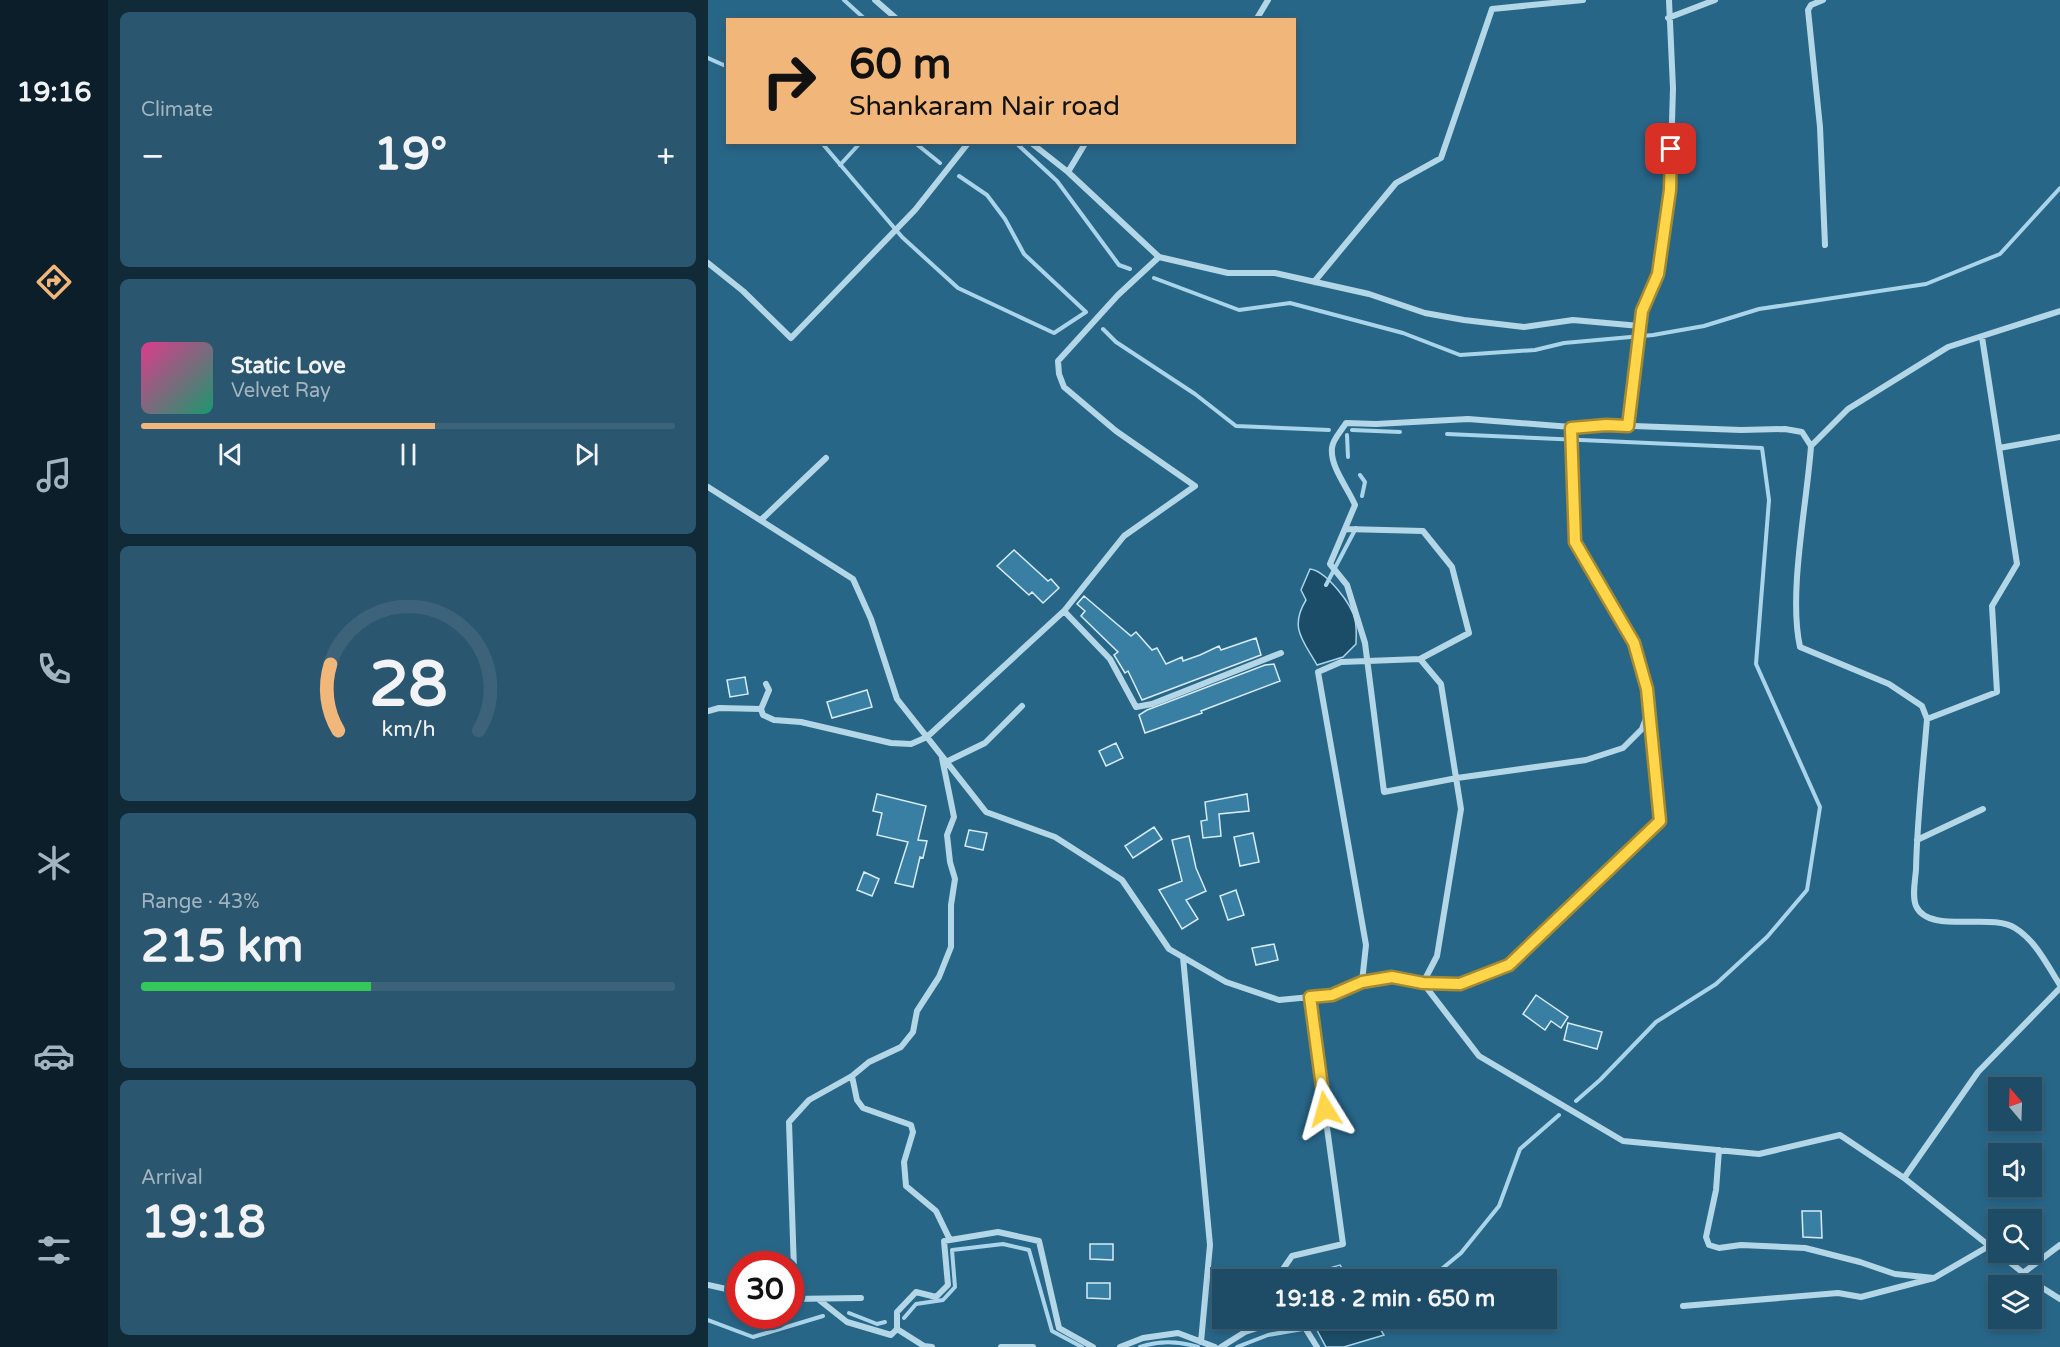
<!DOCTYPE html>
<meta charset="utf-8">
<style>
:root{--surface:#1e4c66;--page:#2b566f;--text:#f1f3f6;--muted:#a1b4bf;--line:#3c637a;--accent:#f0b67a}
body{margin:0;font-family:"Varela Round",sans-serif;background:var(--page);color:var(--text);height:100vh;display:flex;flex-direction:column;font-size:22px;white-space:nowrap}
*{box-sizing:border-box;margin:0}
p{font-size:20px;color:var(--muted)}
.icon{flex:none;width:33px;height:33px;fill:none;stroke:currentColor;stroke-width:2;stroke-linecap:round;stroke-linejoin:round}
.map{position:relative;flex:1;overflow:hidden}
.details{display:flex;flex-direction:column;gap:12px;padding:12px;background:#102a38;width:600px}
.details>*{flex:none}
.top-card{position:absolute;left:18px;top:18px;width:570px;height:126px;border-radius:0px;box-shadow:0 3px 9px #0003,0 0 0 2px var(--line);background:#f0b67a;color:#111;overflow:hidden}
.needle{width:39px;rotate:341deg}
.controls{position:absolute;left:1280px;top:1077px;display:grid;gap:12px}
.controls a{display:grid;place-items:center;width:54px;height:54px;border-radius:0px;background:var(--surface);box-shadow:0 3px 9px #0003,0 0 0 2px var(--line);font-size:30px}
.speed{position:absolute;left:18px;top:1251px;display:flex;gap:12px;font-size:30px;font-weight:700;text-align:center}
.speed>*{display:grid;place-content:center;width:78px;height:78px;border-radius:50%;background:var(--surface);box-shadow:0 3px 9px #0003,0 0 0 2px var(--line);line-height:1}
.speed .limit{border:9px solid #d22;background:#fff;color:#111}
.pin{position:absolute;display:grid;place-items:center;width:51px;height:51px;color:#fff;margin:-26px;border-radius:12px;box-shadow:0 3px 9px #0006}
.me{position:absolute;width:66px;margin:-33px;rotate:352deg;stroke-linejoin:round;filter:drop-shadow(0 0 4px #0008)}
.turn{display:flex;align-items:center;gap:21px;height:126px;padding:0 24px;font-size:27px}
.turn .icon{width:78px;height:78px;stroke-width:2.5}
.turn b{display:block;font-size:42px;line-height:51px}
.big{font-size:45px;font-weight:700;line-height:1.1}
.details .widget{flex:1;display:flex;flex-direction:column;justify-content:center;gap:9px;min-width:0;padding:0 21px;border-radius:9px;background:var(--page)}
.details .dial{align-items:center;gap:0}
.dial svg{height:156px;overflow:visible;fill:none;stroke:var(--line);stroke-width:7;stroke-linecap:round;text-anchor:middle}
.dial text{fill:var(--text);stroke:none}
.song{display:flex;align-items:center;gap:18px}
.cover{width:72px;height:72px;border-radius:9px;background:linear-gradient(135deg,hsl(330 70% 55%),hsl(160 70% 35%))}
.played{height:6px;border-radius:3px;background:linear-gradient(90deg,var(--accent) 55%,var(--line) 55%)}
.keys{display:flex;justify-content:space-around;direction:ltr}
.heat{display:flex;justify-content:space-between;align-items:center;font-size:33px;direction:ltr}
.charge{height:9px;border-radius:4px;background:linear-gradient(90deg,#34c759 43%,var(--line) 0)}
.trip{position:absolute;left:504px;top:1269px;width:345px;height:60px;border-radius:0px;background:var(--surface);box-shadow:0 3px 9px #0003,0 0 0 2px var(--line);font-weight:700;line-height:60px;text-align:center}
main{display:flex;flex:1;min-height:0}
.tab-bar{display:flex;flex-direction:column;width:108px;justify-content:space-around;align-items:center;background:#0c1e29;color:var(--muted)}
.tab-bar .icon{width:42px;height:42px}
.tab-bar .on{color:var(--accent)}
.tab-bar b{font-size:27px;color:var(--text)}
.map>svg:first-child{display:block}
.water{fill:#1c4d68;stroke:#a9d4e9;stroke-width:1.5}
.lines{fill:none;stroke-linecap:round;stroke-linejoin:round}
.stream{stroke:#a9d4e9;stroke-width:4}
.building{fill:#397fa4;stroke:#d8ecf7;stroke-width:1.5}
.minor{stroke:#b4d7e8;stroke-width:6}
.route-casing{stroke:#a68a30;stroke-width:15}
.route{stroke:#ffd54a;stroke-width:10}
</style>
<main>
<nav class="tab-bar">
<b>19:16</b>
<svg class="icon on" aria-label="directions" viewBox="0 0 24 24"><path d="M12 3l9 9-9 9-9-9zM9 14v-3h6M13 9l2 2-2 2"/></svg>
<svg class="icon" aria-label="music" viewBox="0 0 24 24"><path d="M9 18V5l10-2v13"/><circle cx="6" cy="18" r="3"/><circle cx="16" cy="16" r="3"/></svg>
<svg class="icon" aria-label="phone" viewBox="0 0 24 24"><path d="M5 4h4l2 5-3 2q2 4 5 5l2-3 5 2v4C11 20 4 13 5 4z"/></svg>
<svg class="icon" aria-label="climate" viewBox="0 0 24 24"><path d="M12 3v18M4 7l16 10M4 17L20 7"/></svg>
<svg class="icon" aria-label="car" viewBox="0 0 24 24"><path d="M5 17H2v-5l4-1 3-4h7l3 4 3 1v5h-3M9 17h6M6 11h13"/><circle cx="7" cy="17" r="2"/><circle cx="17" cy="17" r="2"/></svg>
<svg class="icon" aria-label="filters" viewBox="0 0 24 24"><path d="M4 7h16M4 17h16"/><circle cx="9" cy="7" r="2"/><circle cx="15" cy="17" r="2"/></svg>
</nav>
<section class="details">
<div class="widget"><p>Climate</p>
<div class="heat"><a>−</a><b class="big">19°</b><a>+</a></div>
</div>
<div class="widget">
<div class="song"><i class="cover"></i><div><b>Static Love</b><p>Velvet Ray</p></div></div>
<div class="played"></div>
<div class="keys"><svg class="icon" aria-label="previous" viewBox="0 0 24 24"><path d="M18 5L8 12l10 7zM5 5v14"/></svg><svg class="icon" aria-label="pause" viewBox="0 0 24 24"><path d="M8 5v14M16 5v14"/></svg><svg class="icon" aria-label="next" viewBox="0 0 24 24"><path d="M6 5l10 7-10 7zM19 5v14"/></svg></div>
</div>
<div class="widget dial"><svg viewBox="0 0 100 80">
<path d="M14 69A42 42 0 1 1 86 69"/>
<path d="M14 69A42 42 0 0 1 10 35" stroke="#f0b67a"/>
<text x="50" y="56" font-size="32" font-weight="700">28</text>
<text x="50" y="72" font-size="11">km/h</text>
</svg></div>
<div class="widget"><p>Range · 43%</p><b class="big">215 km</b><div class="charge"></div></div>
<div class="widget"><p>Arrival</p><b class="big">19:18</b></div>
</section>
<div class="map">
<svg width="1352" height="1347" viewBox="0 0 1352 1347">
<rect width="100%" height="100%" fill="#286688"/>
<path class="water" d="M602,569C618,571 644,604 647,620C649,628 648,637 648,644L635,657L609,665C595,640 581,628 598,600L593,590Z
M632,1265L641,1279H582Z
M603,1319H666L676,1335L636,1347H618Z"/>
<g class="lines">
<path class="stream" d="M136,0L158,20
M0,58L20,67
M113,142L194,237L250,288L346,333L378,312L316,254L297,219L279,195L251,176
M206,142L232,163
M307,142L349,181L411,265L422,269
M132,165L153,142
M446,278L531,310L582,303L695,333L752,355L827,350L856,343L945,335L996,326L1051,309L1218,284L1292,254L1352,188
M395,329L408,342L487,394L528,426L621,430
M644,430L692,432
M739,434L1054,448L1061,500L1048,664L1112,807L1099,890L1059,937L1008,984L948,1022L892,1080L868,1101
M639,435L640,457
M652,475L657,482L654,496
M618,585L648,528
M714,1280L724,1277L753,1253L791,1206L812,1149L851,1115
M141,1313L169,1324L177,1322
M196,1318L208,1304L235,1300L247,1287L244,1250L295,1244L321,1250L344,1331L374,1347
M0,1320L45,1337L115,1316
M432,1347C452,1340 471,1341 490,1347
M529,1347L560,1335L612,1326"/>
</g>
<path class="building" d="M306,550L340,581L343,579L351,588L335,603L324,592L321,595L289,566Z
M376,596L423,636L428,632L444,650L449,648L458,664L474,657L475,661L492,655L511,646L513,650L548,638L553,655L434,700L420,671L417,673L406,655L410,652L373,616L377,611L369,604Z
M566,664L572,681L493,711L494,713L437,733L431,715L439,710L557,665Z
M37,677L40,694L22,697L19,680Z
M159,690L164,707L124,718L119,702Z
M408,743L415,758L398,766L391,751Z
M169,794L218,806L210,840L219,841L215,858L212,857L205,887L187,883L200,842L169,835L174,813L165,811Z
M539,794L541,811L511,814L513,836L495,838L493,821L499,820L497,802Z
M446,827L454,839L425,858L417,846Z
M261,830L279,833L275,850L257,846Z
M545,833L551,862L532,866L526,837Z
M481,836L488,868L498,891L478,900L490,919L474,929L451,890L474,881L464,840Z
M156,872L171,879L164,896L149,890Z
M528,890L536,915L520,920L512,896Z
M566,944L570,960L548,965L544,948Z
M828,995L860,1017L853,1028L843,1021L837,1030L815,1014Z
M860,1023L894,1032L889,1049L856,1040Z
M1094,1211H1113L1114,1238L1095,1237Z
M382,1244H405V1260L382,1259Z
M379,1283H402V1299L379,1298Z"/>
<g class="lines">
<path class="minor" d="M167,0L190,20
M1115,0L1103,5L1100,10L1112,127L1117,245
M960,18L1007,0
M548,20L560,0
M322,142L360,172L451,257
M360,172L378,142
M0,263L35,291L83,338L207,210L261,142
M606,282L688,183L733,158L784,9L875,0
M920,426L932,326
M863,427L867,542L926,643L939,689L940,713L934,729L915,748L878,760L749,778L676,792L657,643L639,585L622,564L647,505C640,488 622,467 624,448C624,440 634,430 638,423L668,424L760,419L863,427L899,425L1033,430L1077,429L1094,432L1103,446C1099,504 1080,593 1092,647L1181,684L1214,706L1219,719C1215,769 1209,819 1208,870C1207,881 1204,896 1208,906C1221,935 1284,912 1307,928C1328,941 1339,965 1352,985
M1103,446L1140,409L1240,347L1352,311
M1291,448L1352,437
M0,487L145,579L163,619L189,699L278,812L347,837L414,880L461,949L518,982L571,1000L624,995L654,982L684,977L715,983L771,1056L915,1141L1051,1154L1132,1135L1196,1178L1333,1287L1352,1299
M53,520L118,458
M638,529L715,531L744,567L761,633L712,659L733,684L753,809L729,956L715,983L752,984L801,965L952,821L941,716
M356,611L402,659L428,707L444,704L573,653
M58,684L61,690L53,709L55,715L66,720L93,722L183,743L203,744L219,737L356,611L416,536L487,486L408,431L356,387L351,374L350,361L410,295L451,257L520,273H567L661,294L717,313L756,320L816,327L865,320L932,326L934,311L950,274L962,190L965,88L961,0
M0,711L11,708L53,709
M1219,719L1289,692L1284,606L1309,564L1274,337
M234,758L246,817L239,835L242,862L247,879L243,905V947L231,977L209,1011L205,1032L193,1047L161,1062L144,1076L149,1100L155,1108L203,1125L205,1132L196,1162L198,1186L228,1211L242,1240
M238,762L277,743L314,706
M1209,840L1275,809
M475,957L502,1245L493,1342
M654,982L658,945L610,672L633,662L712,659
M1011,1150L1008,1190L998,1237L1001,1245L1011,1248L1033,1245L1097,1248L1152,1262L1187,1274L1226,1278
M1196,1178L1270,1072L1352,988
M1315,1273L1352,1245
M572,1280L573,1272L584,1256L635,1244L601,997
M0,1285L32,1292
M82,1299L153,1298
M87,1299L81,1122L101,1100L144,1076
M110,1299L139,1322L183,1335L189,1329V1312L208,1292L228,1297L240,1285L236,1241L290,1232L331,1241L351,1328L385,1347
M975,1306L1130,1293L1153,1297L1226,1278L1281,1246
M591,1318L609,1347
M189,1329L216,1346L224,1347
M293,1347H325
M412,1347L435,1338L470,1333L507,1347
M513,1347L537,1332L579,1318"/>
</g>
<g class="lines">
<defs>
<path id="route" d="M617,1109L602,997L624,995L654,982L684,977L715,983L752,984L801,965L952,821L939,689L926,643L867,542L863,428L898,425L920,426L934,311L950,274L962,190L963,149"/>
</defs>
<use href="#route" class="route-casing"/>
<use href="#route" class="route"/>
</g>
</svg>
<div class="controls">
<a><svg class="needle" viewBox="-14 -14 28 28"><path d="M0-13l5 13h-10z" fill="#e53935"/><path d="M0 13l5-13h-10z" fill="#a1b4bf"/></svg></a>
<a><svg class="icon" aria-label="sound" viewBox="0 0 24 24"><path d="M4 9h4l5-4v14l-5-4H4zM17 9q2 3 0 6"/></svg></a>
<a><svg class="icon" aria-label="search" viewBox="0 0 24 24"><circle cx="10" cy="10" r="6"/><path d="M15 15l6 6"/></svg></a>
<a><svg class="icon" aria-label="layers" viewBox="0 0 24 24"><path d="M12 4l9 5-9 5-9-5zM3 14l9 5 9-5"/></svg></a>
</div>
<div class="speed"><div class="limit">30</div></div>
<div class="pin" style="left:963px;top:149px;background:#d93025"><svg class="icon" aria-label="arrive" viewBox="0 0 24 24"><path d="M6 21V4h12l-3 4 3 4H6"/></svg></div>
<svg class="me" style="left:617px;top:1109px" viewBox="-20 -20 40 40"><path d="M0-17L14 15 0 8-14 15z" fill="#ffd54a" stroke="#fff" stroke-width="4"/></svg>
<div class="trip">19:18 · 2 min · 650 m</div>
<div class="top-card">
<div class="turn"><svg class="icon" aria-label="right" viewBox="0 0 24 24"><path d="M7 20v-9h11M14 6l5 5-5 5"/></svg><div><b>60 m</b>Shankaram Nair road</div></div>
</div>
</div>
</main>
